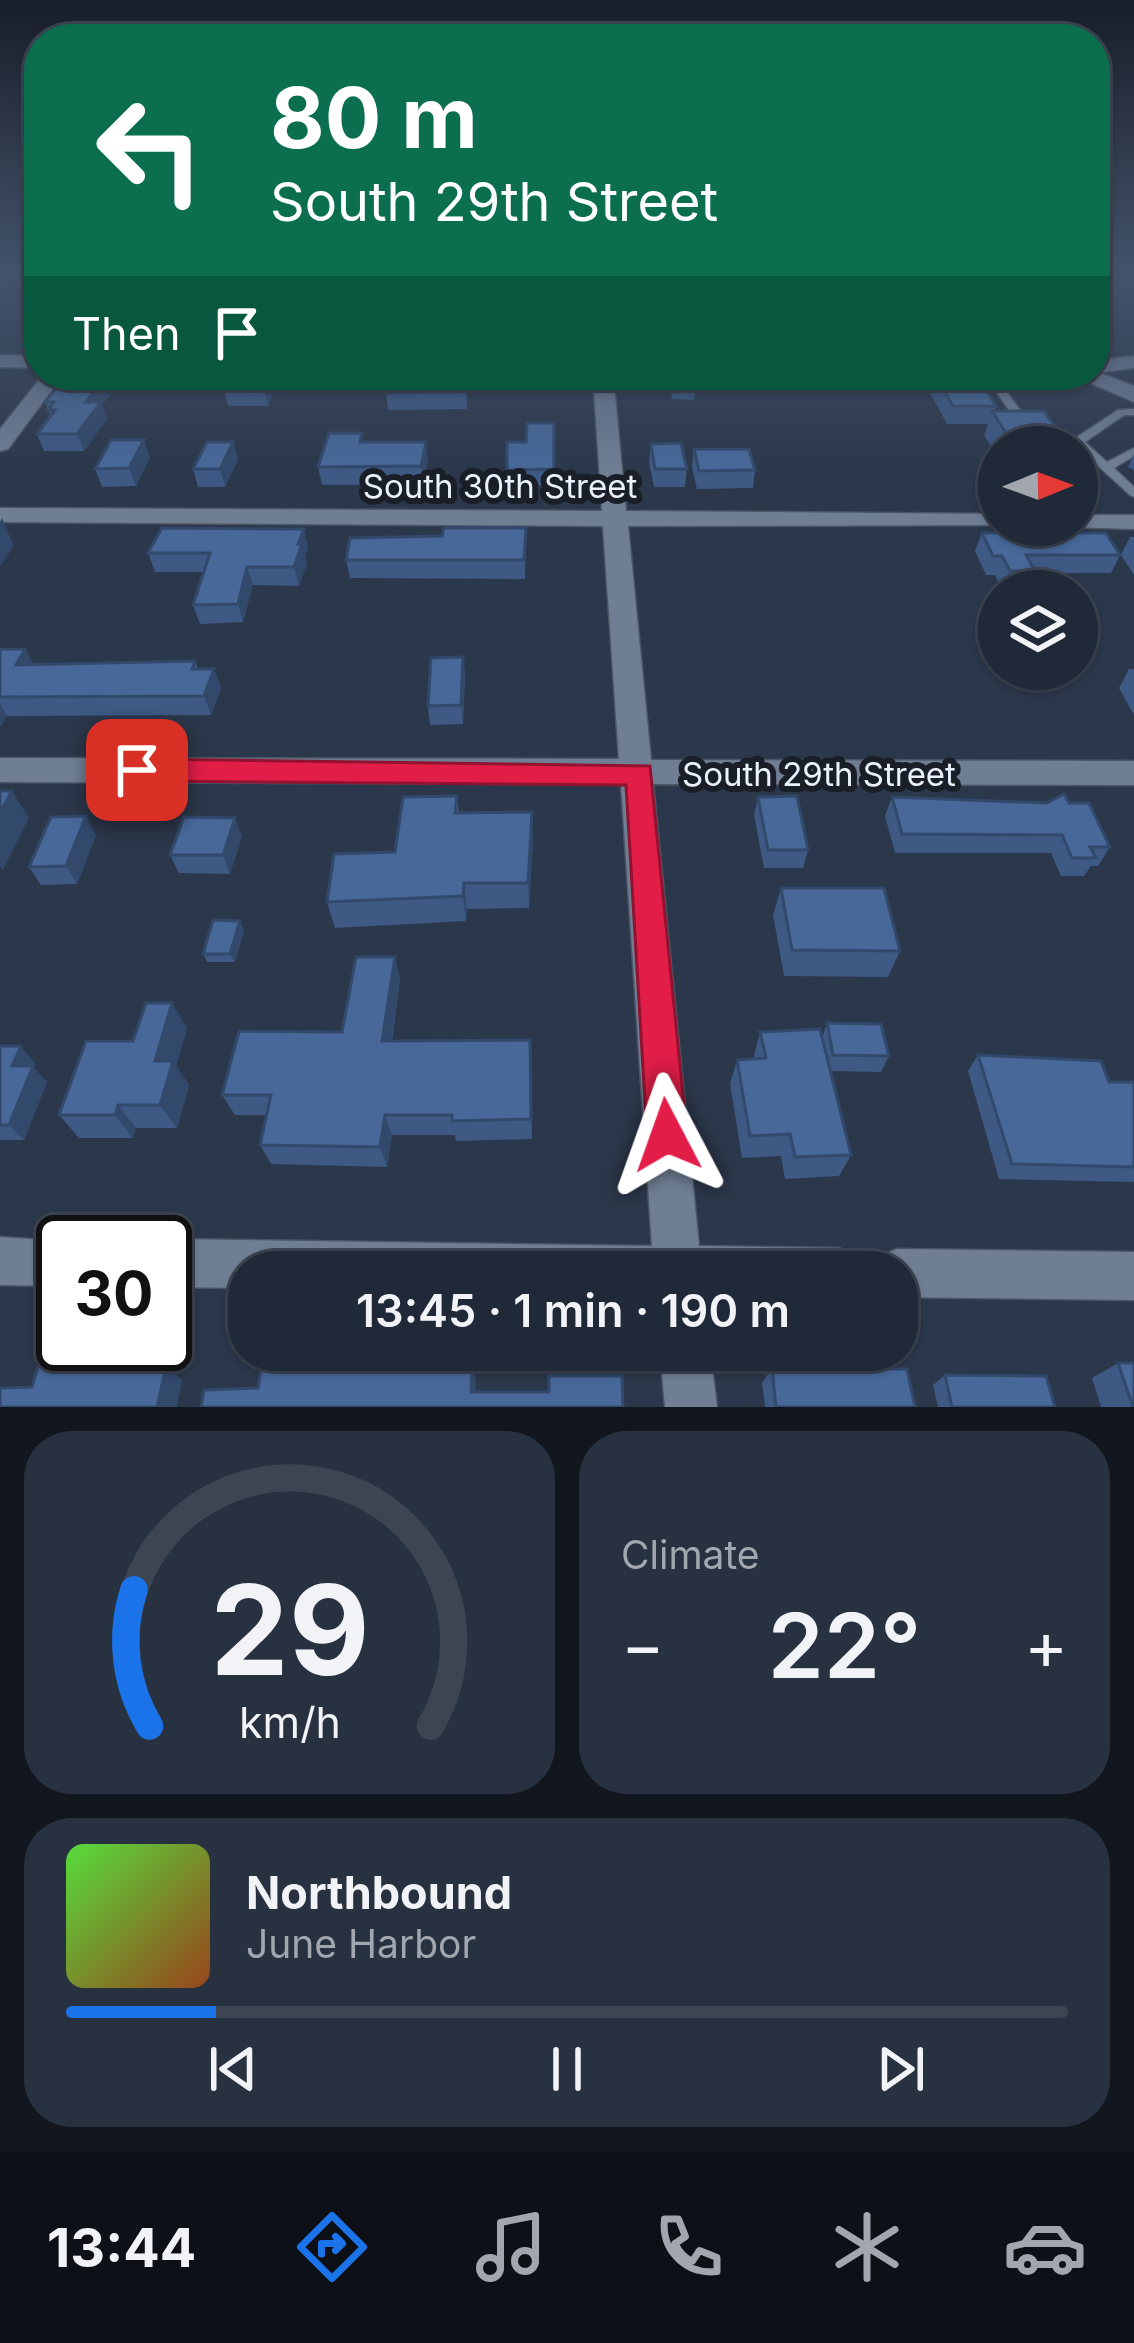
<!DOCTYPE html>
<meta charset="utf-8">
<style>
:root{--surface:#202938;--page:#283140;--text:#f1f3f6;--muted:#a2a6ae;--line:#3d4553;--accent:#1a73e8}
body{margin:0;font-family:Inter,sans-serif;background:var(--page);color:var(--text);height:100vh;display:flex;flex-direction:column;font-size:45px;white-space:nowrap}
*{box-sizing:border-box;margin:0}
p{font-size:39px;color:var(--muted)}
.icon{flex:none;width:66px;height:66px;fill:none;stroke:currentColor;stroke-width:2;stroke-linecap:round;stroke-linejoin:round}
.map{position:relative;height:1407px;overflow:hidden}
.details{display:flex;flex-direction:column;gap:24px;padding:24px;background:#12171f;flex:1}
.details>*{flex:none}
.banner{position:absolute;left:24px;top:24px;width:1086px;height:366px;border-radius:48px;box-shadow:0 3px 9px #0004,0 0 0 3px var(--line);background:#0b6e4f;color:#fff;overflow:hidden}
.needle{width:78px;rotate:89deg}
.buttons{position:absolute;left:978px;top:426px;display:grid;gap:24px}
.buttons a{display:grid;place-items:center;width:120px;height:120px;border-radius:50%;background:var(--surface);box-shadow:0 3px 9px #0004,0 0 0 3px var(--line);font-size:60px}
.speed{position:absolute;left:36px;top:1215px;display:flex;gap:24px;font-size:60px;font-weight:700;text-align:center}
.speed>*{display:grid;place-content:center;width:156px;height:156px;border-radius:50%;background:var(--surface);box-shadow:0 3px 9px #0004,0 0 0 3px var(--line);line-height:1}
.speed .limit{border:6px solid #111;border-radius:18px;background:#fff;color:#111}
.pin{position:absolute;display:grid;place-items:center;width:102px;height:102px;color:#fff;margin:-51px;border-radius:24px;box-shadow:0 6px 18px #0006}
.me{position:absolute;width:132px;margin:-66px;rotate:356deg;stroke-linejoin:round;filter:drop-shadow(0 0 9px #0008)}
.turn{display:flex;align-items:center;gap:42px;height:252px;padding:0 48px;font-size:54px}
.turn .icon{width:156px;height:156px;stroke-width:2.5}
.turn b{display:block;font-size:84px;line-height:102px}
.then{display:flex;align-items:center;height:114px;padding:0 48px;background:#0003;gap:24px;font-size:45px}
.big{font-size:90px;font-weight:600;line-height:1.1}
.details .widget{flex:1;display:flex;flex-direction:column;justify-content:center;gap:18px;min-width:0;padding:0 42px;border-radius:48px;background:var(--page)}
.details .dial{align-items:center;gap:0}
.dial svg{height:312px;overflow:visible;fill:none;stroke:var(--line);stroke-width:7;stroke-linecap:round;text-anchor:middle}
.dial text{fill:var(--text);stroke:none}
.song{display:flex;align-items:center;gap:36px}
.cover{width:144px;height:144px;border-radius:18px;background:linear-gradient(135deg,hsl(110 70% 55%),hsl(20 70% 35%))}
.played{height:12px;border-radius:6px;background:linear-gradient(90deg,var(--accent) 15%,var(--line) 15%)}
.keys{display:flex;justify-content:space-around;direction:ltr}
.heat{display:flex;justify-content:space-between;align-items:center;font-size:66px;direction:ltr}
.details .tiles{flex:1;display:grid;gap:24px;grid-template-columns:1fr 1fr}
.widget:last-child{grid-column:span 2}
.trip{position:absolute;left:228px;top:1251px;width:690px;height:120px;border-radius:48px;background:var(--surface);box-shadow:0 3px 9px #0004,0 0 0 3px var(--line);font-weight:600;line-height:120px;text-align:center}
.tabs{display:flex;height:192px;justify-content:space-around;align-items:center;background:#0d1016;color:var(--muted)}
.tabs .icon{width:84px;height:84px}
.tabs .current{color:var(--accent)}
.tabs b{font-size:54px;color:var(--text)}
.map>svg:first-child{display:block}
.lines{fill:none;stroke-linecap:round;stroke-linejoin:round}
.service-casing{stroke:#4b5565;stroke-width:3}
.minor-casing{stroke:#4b5565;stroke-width:3}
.secondary-casing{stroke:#4b5565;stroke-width:3}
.service{fill:#707e94;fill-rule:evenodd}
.minor{fill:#707e94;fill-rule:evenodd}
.secondary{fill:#707e94;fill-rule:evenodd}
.wall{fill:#3d5984}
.shaded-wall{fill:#32496b}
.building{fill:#476899;stroke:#32496b;stroke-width:3}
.route{fill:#e11d48;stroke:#92132f;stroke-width:3}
.labels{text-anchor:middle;stroke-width:12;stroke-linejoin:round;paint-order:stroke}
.street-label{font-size:33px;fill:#e9f1fd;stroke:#191e27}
</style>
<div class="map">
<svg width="1134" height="1407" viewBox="0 0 1134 1407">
<rect width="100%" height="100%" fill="#2b374a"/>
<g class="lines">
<defs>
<path id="service" d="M39,279V288L32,296L39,300V307L23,297Z
M984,375H994L1020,410L1077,437L1118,410L1134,409V415H1124L1085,442L1107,462L1134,448V456L1114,468L1134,487V497L1130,495L1074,444L1012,414Z"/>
<path id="minor" d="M0,355L39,356V368L0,367Z
M1134,356V368L1095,373V361Z
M43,375H63L8,449L0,451V429Z
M593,375H613L626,511L999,514V525H1008L628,526L651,760L1134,761V785L653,784L699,1246L839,1248L856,1255L863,1272H249V1288L165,1287V1242H159L165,1239L652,1246L621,784L0,782V758L619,759L603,526L0,522V508L602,511Z
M1077,515H1134V529L1068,527L1077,525Z
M0,1237L72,1242H63V1286L0,1285Z
M897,1249L1134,1252V1300L897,1297V1272H874L880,1256Z
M660,1350H710L717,1407H665Z"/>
<path id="secondary" d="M1095,371L1134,386V402L1072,375H1095Z"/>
</defs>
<use href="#service" class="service-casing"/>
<use href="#minor" class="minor-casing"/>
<use href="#secondary" class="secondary-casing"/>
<use href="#service" class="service"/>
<use href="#minor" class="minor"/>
<use href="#secondary" class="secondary"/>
</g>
<path class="wall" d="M231,375H276L278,382L268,406H228L224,389Z
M466,375L467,409L388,410L386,393Z
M669,375H694L696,385L694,400L672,399Z
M932,375H976L996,406L994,411L1070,447H999V460L984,435L988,424H947L928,389Z
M114,389L102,405L107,419L84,451H44L37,434L50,416L45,402Z
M554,423V485L508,486L507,470L526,442Z
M364,442L428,460L423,484L322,485L318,467Z
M651,444L687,469L685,487H654L649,462Z
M694,449L755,470L753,488L697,489L692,467Z
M1134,454V470L1128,467Z
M1077,456L1090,474L1079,498H1077Z
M150,457L136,486L102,487L95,469Z
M238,459L225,487H198L193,469Z
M526,528L525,579L350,578L346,560L442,536Z
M982,533L1120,555L1111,573H1034L1027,589H1002L995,575H986L975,551Z
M1130,537H1134V575L1121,555Z
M308,547L305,556L307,563L299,586L253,585L243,622L200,624L193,605L204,572H155L148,553Z
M0,649H25L33,664L195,661L198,669H214L221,688L211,715L7,716L0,726Z
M463,657L465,676L463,724L430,725L428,706Z
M1129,669H1134V715L1119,688Z
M457,796L459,813L533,838L529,908L467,909L466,921L335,928L327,902L395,852Z
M758,797L808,850L803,868H764L754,815Z
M892,797L1069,803L1110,847L1098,866H1091L1084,876H1061L1051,853H895L885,816Z
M96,835L77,884L41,885L29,867Z
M242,836L230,874L179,873L170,855Z
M781,888L900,951L888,977L784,976L773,915Z
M244,930L235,962H207L203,954Z
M395,957L400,980L392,1041L531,1062L532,1139L456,1141L455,1135H392L387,1167L271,1164L260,1145L266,1115H235L222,1095L342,1032Z
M172,1003L187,1028L176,1066L189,1085L177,1128H136L133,1138H79L59,1115Z
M827,1023L889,1056L881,1072L830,1071L851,1155L839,1176L785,1179L781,1156L742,1158L730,1084L737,1060L753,1059L760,1032L822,1038Z
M0,1046L35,1063L33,1067L47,1082L24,1140H0Z
M978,1055L1109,1082H1134V1182L999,1179L968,1071Z
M1118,1363L1134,1407H1101L1092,1378Z
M772,1368L915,1407H765L762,1383Z
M945,1375L1055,1407H938L933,1385Z"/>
<path class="shaded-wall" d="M106,375H109L114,389L102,405L107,419L84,451L77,434L86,402Z
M270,375H276L278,382L268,406L264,388Z
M144,440L150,457L136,486L129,468Z
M233,442L238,459L225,487L220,469Z
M426,442L428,460L423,484L421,466Z
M2,518L14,546L0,566V522Z
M304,529L308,547L305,556L307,563L299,586L294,567L298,544Z
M247,567L253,585L243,622L238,604Z
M25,649L35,668L16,665Z
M463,657L465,676L463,724L461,705Z
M214,669L221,688L211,715L204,696Z
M0,703L7,716L1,726L0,724Z
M12,791L29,818L3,870L0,866V813Z
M532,812L533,838L529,908L528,883Z
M86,816L96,835L77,884L66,866Z
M235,818L242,836L230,874L223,855Z
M464,883L467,909L466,921L463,896Z
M240,921L244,930L235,962L230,954Z
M395,957L400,980L388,1063L382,1041Z
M172,1003L187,1028L176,1066L189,1085L177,1128L160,1105L155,1061Z
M21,1046L35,1063L33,1067L47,1082L24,1140L9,1125L12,1066Z
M118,1105L136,1128L133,1138L115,1115Z
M385,1115L392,1135L387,1167L380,1147Z
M166,1367L182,1380L177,1407H157Z
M472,1369L476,1381L475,1404L471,1392Z"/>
<path class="building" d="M67,375H106L86,402H101L77,434H37L55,410H48L54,402H45Z
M231,375H270L264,388L224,389Z
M390,375H466V392L386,393Z
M672,375H694L696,385H673Z
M935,375H976L996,406H953Z
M992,411H1044L1070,447H1015Z
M527,423H554V469L507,470V442H526Z
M329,433H362L360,442H426L421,466L318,467Z
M111,440H144L129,468L95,469Z
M207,442H233L220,469H193Z
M681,443L687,469H655L651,444Z
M694,449H749L755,470L699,471Z
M1077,456L1090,474H1077Z
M162,528L304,529L298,544H302L294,567H247L238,604L193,605L210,553H148Z
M444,528H526L524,560H346L350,538L442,536Z
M982,533H1106L1120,555H1026L1035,571H1010L1002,556H993Z
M0,649H25L16,665L195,661L192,669H214L204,696L0,697Z
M463,657L461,705L428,706L431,658Z
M0,791H12L0,813Z
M1064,794L1069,803H1089L1110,847H1090L1096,858H1072L1062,835L902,834L892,797L1047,803Z
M457,796L455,813L532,812L528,883H464L463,896L327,902L334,854L395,852L403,797Z
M797,796L808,850H768L758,797Z
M86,816L66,866L29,867L51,817Z
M184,817L235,818L223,855H170Z
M781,888H884L900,951L792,950Z
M213,920L240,921L230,954H203Z
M356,957H395L382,1041L530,1040L531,1119L452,1121V1115H385L380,1147L260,1145L271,1095H222L239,1031L342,1032Z
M146,1003H172L155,1061H173L160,1105H118L115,1115H59L86,1041H133Z
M827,1023L881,1024L889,1056L833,1055Z
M820,1029L851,1155L795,1157L790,1134L750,1136L737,1060L766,1058L760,1032Z
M0,1046H21L12,1066H33L9,1125H0Z
M978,1055L1101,1061L1109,1082H1134V1167L1012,1164Z
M71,1363L69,1371L166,1367L157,1407H0V1388L32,1387L39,1364Z
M297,1363L296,1372L472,1369L471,1392H549V1376H622L623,1407H201L204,1390L258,1388L262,1364Z
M1118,1363H1134V1407H1133Z
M772,1368L907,1369L915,1407H776Z
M945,1375L1046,1376L1055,1407H952Z"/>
<linearGradient id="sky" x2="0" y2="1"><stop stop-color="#181e29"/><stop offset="0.58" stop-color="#44536b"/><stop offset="1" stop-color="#44536b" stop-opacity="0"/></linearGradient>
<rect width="1134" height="471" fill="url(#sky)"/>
<path class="route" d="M137,759L650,766L687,1135L681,1149L667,1154L653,1149L647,1135L626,785L137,781L127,778L123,770L127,763Z"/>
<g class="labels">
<g class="street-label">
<text x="500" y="498">South 30th Street</text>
<text x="819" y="786">South 29th Street</text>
</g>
</g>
</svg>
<div class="buttons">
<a><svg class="needle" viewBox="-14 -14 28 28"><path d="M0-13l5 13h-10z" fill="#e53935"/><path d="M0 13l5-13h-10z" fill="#a2a6ae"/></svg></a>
<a><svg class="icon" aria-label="layers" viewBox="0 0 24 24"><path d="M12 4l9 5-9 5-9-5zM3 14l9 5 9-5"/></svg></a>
</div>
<div class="speed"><div class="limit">30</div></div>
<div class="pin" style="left:137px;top:770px;background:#d93025"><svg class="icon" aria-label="arrive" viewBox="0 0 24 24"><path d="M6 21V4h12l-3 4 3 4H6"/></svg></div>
<svg class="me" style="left:667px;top:1135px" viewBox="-20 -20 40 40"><path d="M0-17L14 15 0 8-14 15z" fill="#e11d48" stroke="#fff" stroke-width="4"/></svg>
<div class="trip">13:45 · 1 min · 190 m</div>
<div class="banner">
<div class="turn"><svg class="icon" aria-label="left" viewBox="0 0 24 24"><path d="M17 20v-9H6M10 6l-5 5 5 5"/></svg><div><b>80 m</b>South 29th Street</div></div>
<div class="then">Then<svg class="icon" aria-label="arrive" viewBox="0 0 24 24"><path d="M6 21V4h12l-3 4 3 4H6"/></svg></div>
</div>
</div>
<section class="details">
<div class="tiles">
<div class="widget dial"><svg viewBox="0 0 100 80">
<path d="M14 69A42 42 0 1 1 86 69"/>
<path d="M14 69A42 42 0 0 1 10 34" stroke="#1a73e8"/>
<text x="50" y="56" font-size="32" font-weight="700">29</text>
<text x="50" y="72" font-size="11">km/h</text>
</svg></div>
<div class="widget"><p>Climate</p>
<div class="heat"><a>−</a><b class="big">22°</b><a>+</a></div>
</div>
<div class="widget">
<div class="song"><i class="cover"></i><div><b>Northbound</b><p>June Harbor</p></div></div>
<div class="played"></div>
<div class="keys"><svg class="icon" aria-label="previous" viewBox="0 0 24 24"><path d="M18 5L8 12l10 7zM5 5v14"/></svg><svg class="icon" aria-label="pause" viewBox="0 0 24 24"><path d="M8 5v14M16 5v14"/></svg><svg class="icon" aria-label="next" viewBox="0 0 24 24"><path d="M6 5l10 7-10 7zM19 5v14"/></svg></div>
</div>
</div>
</section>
<nav class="tabs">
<b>13:44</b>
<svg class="icon current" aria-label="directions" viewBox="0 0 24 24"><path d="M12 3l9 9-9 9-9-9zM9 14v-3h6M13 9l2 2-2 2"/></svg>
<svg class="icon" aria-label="music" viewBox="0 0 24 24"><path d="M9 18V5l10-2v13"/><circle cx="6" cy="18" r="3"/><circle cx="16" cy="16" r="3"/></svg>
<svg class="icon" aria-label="phone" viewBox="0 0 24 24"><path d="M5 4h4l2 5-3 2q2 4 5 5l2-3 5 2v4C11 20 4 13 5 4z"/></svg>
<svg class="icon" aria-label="climate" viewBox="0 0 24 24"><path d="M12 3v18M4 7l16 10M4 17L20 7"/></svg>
<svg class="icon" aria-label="car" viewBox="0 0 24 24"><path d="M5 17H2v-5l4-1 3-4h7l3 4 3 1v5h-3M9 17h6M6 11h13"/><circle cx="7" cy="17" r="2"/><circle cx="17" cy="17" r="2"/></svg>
</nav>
